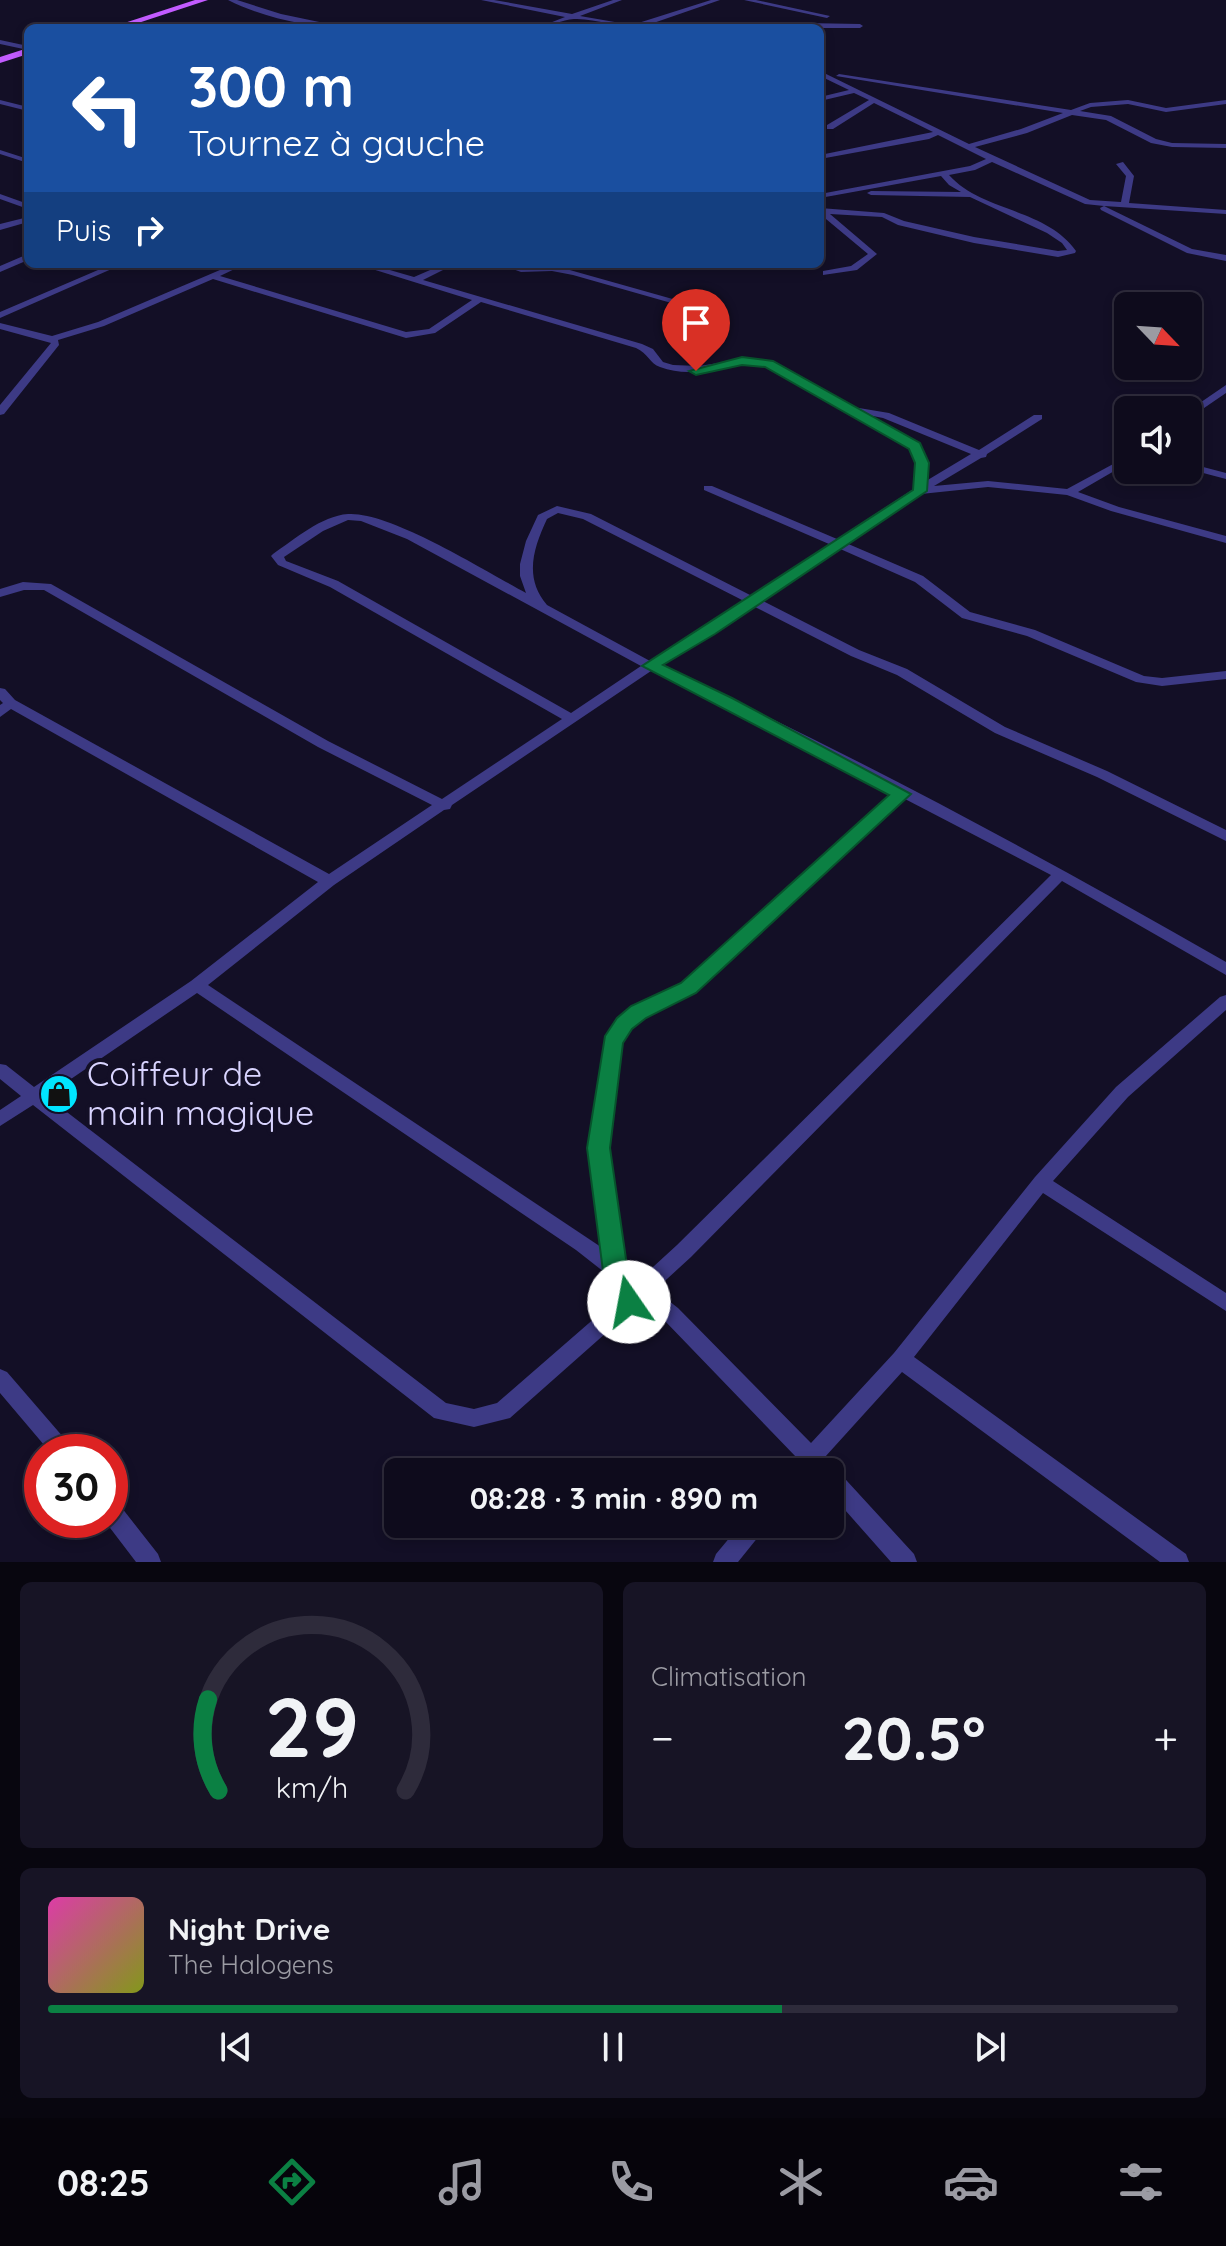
<!DOCTYPE html>
<html lang="fr">
<meta charset="utf-8">
<style>
:root{--surface:#0e0b1c;--page:#171425;--text:#f1f3f6;--muted:#9b9ba3;--line:#2e2b3b;--accent:#0b8043}
body{margin:0;font-family:Quicksand,sans-serif;background:var(--page);color:var(--text);height:100vh;display:flex;flex-direction:column;font-size:30px;white-space:nowrap}
*{box-sizing:border-box;margin:0}
p{font-size:26px;color:var(--muted)}
.icon{flex:none;width:44px;height:44px;fill:none;stroke:currentColor;stroke-width:2;stroke-linecap:round;stroke-linejoin:round}
.map{position:relative;height:1562px;overflow:hidden}
.details{display:flex;flex-direction:column;gap:20px;padding:20px;background:#08060f;flex:1}
.details>*{flex:none}
.hud{position:absolute;left:24px;top:24px;width:800px;height:244px;border-radius:12px;box-shadow:0 4px 12px #0003,0 0 0 2px var(--line);background:#1a4fa0;color:#fff;overflow:hidden}
.needle{width:52px;rotate:115deg}
.controls{position:absolute;left:1114px;top:292px;display:grid;gap:16px}
.controls a{display:grid;place-items:center;width:88px;height:88px;border-radius:12px;background:var(--surface);box-shadow:0 4px 12px #0003,0 0 0 2px var(--line);font-size:40px}
.speed{position:absolute;left:24px;top:1434px;display:flex;gap:16px;font-size:40px;font-weight:700;text-align:center}
.speed>*{display:grid;place-content:center;width:104px;height:104px;border-radius:50%;background:var(--surface);box-shadow:0 4px 12px #0003,0 0 0 2px var(--line);line-height:1}
.speed .limit{border:12px solid #d22;background:#fff;color:#111}
.pin{position:absolute;display:grid;place-items:center;width:68px;height:68px;color:#fff;margin:-82px -34px;border-radius:50% 50% 50% 0;rotate:-45deg;box-shadow:0 0 8px #0007}
.pin .icon{rotate:45deg}
.me{position:absolute;width:88px;margin:-44px;rotate:348deg;stroke-linejoin:round;filter:drop-shadow(0 0 6px #0008)}
.turn{display:flex;align-items:center;gap:28px;height:168px;padding:0 32px;font-size:36px}
.turn .icon{width:104px;height:104px;stroke-width:2.5}
.turn b{display:block;font-size:56px;line-height:68px}
.then{display:flex;align-items:center;height:76px;padding:0 32px;background:#0003;gap:16px;font-size:30px}
.big{font-size:60px;font-weight:700;line-height:1.1}
.details .tile{flex:1;display:flex;flex-direction:column;justify-content:center;gap:12px;min-width:0;padding:0 28px;border-radius:12px;background:var(--page)}
.details .dial{align-items:center;gap:0}
.dial svg{height:208px;overflow:visible;fill:none;stroke:var(--line);stroke-width:7;stroke-linecap:round;text-anchor:middle}
.dial text{fill:var(--text);stroke:none}
.song{display:flex;align-items:center;gap:24px}
.cover{width:96px;height:96px;border-radius:12px;background:linear-gradient(135deg,hsl(320 70% 55%),hsl(70 70% 35%))}
.played{height:8px;border-radius:4px;background:linear-gradient(90deg,var(--accent) 65%,var(--line) 65%)}
.keys{display:flex;justify-content:space-around;direction:ltr}
.heat{display:flex;justify-content:space-between;align-items:center;font-size:44px;direction:ltr}
.details .tiles{flex:1;display:grid;gap:20px;grid-template-columns:1fr 1fr}
.tile:last-child{grid-column:span 2}
.trip{position:absolute;left:384px;top:1458px;width:460px;height:80px;border-radius:12px;background:var(--surface);box-shadow:0 4px 12px #0003,0 0 0 2px var(--line);font-weight:700;line-height:80px;text-align:center}
.tabs{display:flex;height:128px;justify-content:space-around;align-items:center;background:#06040b;color:var(--muted)}
.tabs .icon{width:56px;height:56px}
.tabs .active{color:var(--accent)}
.tabs b{font-size:36px;color:var(--text)}
.map>svg:first-child{display:block}
.lines{fill:none;stroke-linecap:round;stroke-linejoin:round}
.minor{fill:#3d3a85;fill-rule:evenodd}
.primary{fill:#c25bff;fill-rule:evenodd}
.route{fill:#0b8043;stroke:#07532c;stroke-width:2}
.labels{text-anchor:middle;stroke-width:8;stroke-linejoin:round;paint-order:stroke}
.near-poi-label{font-size:34px;fill:#d9d4ff;stroke:#130f26;text-anchor:start}
</style>
<div class="map">
<svg width="1226" height="1562" viewBox="0 0 1226 1562">
<rect width="100%" height="100%" fill="#130f26"/>
<g class="lines">
<path class="minor" d="M228,0H237L281,14L348,28C310,28 262,17 228,0Z
M481,0H494L572,14L613,0H622L580,16L632,25L711,0H720L639,28C617,28 595,18 574,19C562,19 550,28 537,28L565,17Z
M744,0H756L830,16L827,18Z
M804,23L860,24L863,26L860,28H792Z
M0,40L28,46V50L0,44Z
M820,71L969,144L1021,129L1063,113L836,76L839,74L1071,110L1090,103L1128,100L1166,108L1226,100V104L1166,112L1128,104L1091,107L1080,111L1111,116L1156,139L1172,143L1226,144V148L1172,147L1151,143L1106,120L1072,115L1027,133L975,147L1090,200L1121,202L1126,176L1116,164L1123,162L1134,176L1129,203L1226,210V214L1104,206L1192,249L1226,255V261L1187,253L1101,210L1100,208L1104,206L1085,204L992,162L975,170L949,175C982,212 1046,208 1076,251L1075,253L1058,257L974,243L898,225L882,217L830,214L877,254L857,270L823,275V271L851,266L868,254L820,214V208L884,213L904,221L974,237L1058,251L1067,250L1062,243L1047,233L970,197L871,195L867,193L871,191L961,192L949,185L941,176L820,198V194L970,166L986,159L938,135L929,139L820,159V155L933,132L874,103L833,129H827V125L869,100L854,93L820,101V97L849,90L820,76Z
M0,100L28,107V111L0,104Z
M0,150L28,159V163L0,154Z
M0,194L28,204V209L0,199Z
M28,217V222L0,230V224Z
M28,254V260L0,272V266Z
M112,264H123L0,318V312Z
M234,264H245L220,276L406,332L429,329L472,300L356,264H369L414,277L444,264H455L423,280L642,344L653,349L663,362L673,365L699,366L751,358L768,360L853,407L889,413L979,450L1034,415H1042V419L987,454L986,457L981,458L934,486L988,481L1067,489L1128,456V463L1078,492L1119,507L1226,536V543L1111,511L1067,495L988,487L921,494L846,543L923,576L970,612L1035,630L1144,676L1162,678L1226,671V679L1162,686L1136,682L1027,636L962,618L915,582L838,548L761,600L859,650L907,669L1005,727L1107,771L1226,830V841L1097,777L995,733L897,675L851,656L753,606L660,666C853,754 1041,856 1226,962V975L1062,881L691,1257L655,1290L678,1308L811,1443L894,1353L1035,1177L1116,1087L1220,997L1226,995V1010L1128,1097L1053,1181L1226,1293V1311L1043,1193L914,1357L1186,1554L1189,1562H1160L902,1372L825,1457L914,1554L917,1562H891L830,1493V1472H787L797,1458L664,1320L641,1302L510,1418L474,1427L434,1418L33,1105L0,1126V1110L21,1096L0,1079V1064L6,1065L34,1087L191,981L318,882L11,709L0,717V705L3,703L0,700V688L5,689L15,700L329,874L432,805L318,747L44,590H24L0,597V589L23,582L51,584L328,741L442,799L562,719L330,587L278,565L271,556L273,554C295,539 321,516 348,514C390,511 487,572 526,593L520,576V564L526,541L538,515L557,506L591,514L752,596L829,544L704,490V486H712L837,539L915,488L917,463L910,448L763,365C729,363 693,380 660,367C650,364 648,353 636,348L481,302L435,333L406,338L213,279L104,326L58,340L59,345L4,414L0,415V405L51,343L0,329V323L52,336L98,322ZM868,415L883,418L971,454L926,481L927,463L919,444ZM558,513L583,519L744,601L650,661L547,605C524,578 533,549 547,519ZM348,520L361,521L407,539L641,666L571,713L338,581L286,561L284,557L323,531ZM651,671L721,704L894,794L683,984L633,1008L618,1019L604,1042L590,1148L604,1249L208,985L334,885L444,810L450,809L452,805ZM905,799L1051,875L677,1245L641,1278L625,1266L608,1148L620,1043L630,1027L645,1016L695,992ZM197,993L576,1250L627,1290L497,1403L474,1409L446,1403L46,1096Z
M499,264L521,266L552,265L708,309L703,312L573,275L552,271L521,272Z
M1226,385V393L1188,419V411Z
M1188,463L1226,473V479L1188,469Z
M0,1369L7,1372L70,1445L73,1452H50L0,1393Z
M110,1500L118,1503L158,1554L161,1562H136L104,1520H110Z
M741,1524H766L763,1531L738,1562H713L716,1554Z"/>
<path class="primary" d="M195,0H208L123,28H109Z
M28,48V54L0,63V57Z"/>
</g>
<path class="route" d="M742,357L773,361L920,443L929,463L927,491L715,634L663,665L732,698L911,794L696,993L646,1018L632,1029L623,1043L610,1148L627,1266L650,1282L654,1290C647,1304 636,1315 620,1310L616,1302L624,1291L607,1278L603,1271L587,1148L605,1036L617,1018L631,1006L681,983L889,795L642,666L913,490L915,463L909,449L765,367L742,365L696,375L689,371Z"/>
<defs>
<symbol id="shop-disc" viewBox="-11 -11 22 22"><circle r="9.5" fill="#00e5ff" stroke="#130f26"/><path d="M-5-2.5h2.3a2.7 3.5 0 0 1 5.4 0H5L5.5 6h-11ZM-1.5-2.5h3a1.5 2.3 0 0 0-3 0Z" fill="#111"/></symbol>
</defs>
<g fill-rule="evenodd">
<use href="#shop-disc" x="37" y="1072" width="44" height="44"/>
</g>
<g class="labels">
<g class="near-poi-label">
<text x="87" y="1086">Coiffeur de<tspan x="87" dy="39">main magique</tspan></text>
</g>
</g>
</svg>
<div class="controls">
<a><svg class="needle" viewBox="-14 -14 28 28"><path d="M0-13l5 13h-10z" fill="#e53935"/><path d="M0 13l5-13h-10z" fill="#9b9ba3"/></svg></a>
<a><svg class="icon" aria-label="sound" viewBox="0 0 24 24"><path d="M4 9h4l5-4v14l-5-4H4zM17 9q2 3 0 6"/></svg></a>
</div>
<div class="speed"><div class="limit">30</div></div>
<div class="pin" style="left:696px;top:371px;background:#d93025"><svg class="icon" aria-label="arrive" viewBox="0 0 24 24"><path d="M6 21V4h12l-3 4 3 4H6"/></svg></div>
<svg class="me" style="left:629px;top:1302px" viewBox="-20 -20 40 40"><circle r="19" fill="#fff"/><path d="M0-13L10 11 0 6-10 11z" fill="#0b8043"/></svg>
<div class="trip">08:28 · 3 min · 890 m</div>
<div class="hud">
<div class="turn"><svg class="icon" aria-label="left" viewBox="0 0 24 24"><path d="M17 20v-9H6M10 6l-5 5 5 5"/></svg><div><b>300 m</b>Tournez à gauche</div></div>
<div class="then">Puis<svg class="icon" aria-label="right" viewBox="0 0 24 24"><path d="M7 20v-9h11M14 6l5 5-5 5"/></svg></div>
</div>
</div>
<section class="details">
<div class="tiles">
<div class="tile dial"><svg viewBox="0 0 100 80">
<path d="M14 69A42 42 0 1 1 86 69"/>
<path d="M14 69A42 42 0 0 1 10 34" stroke="#0b8043"/>
<text x="50" y="56" font-size="32" font-weight="700">29</text>
<text x="50" y="72" font-size="11">km/h</text>
</svg></div>
<div class="tile"><p>Climatisation</p>
<div class="heat"><a>−</a><b class="big">20.5°</b><a>+</a></div>
</div>
<div class="tile">
<div class="song"><i class="cover"></i><div><b>Night Drive</b><p>The Halogens</p></div></div>
<div class="played"></div>
<div class="keys"><svg class="icon" aria-label="previous" viewBox="0 0 24 24"><path d="M18 5L8 12l10 7zM5 5v14"/></svg><svg class="icon" aria-label="pause" viewBox="0 0 24 24"><path d="M8 5v14M16 5v14"/></svg><svg class="icon" aria-label="next" viewBox="0 0 24 24"><path d="M6 5l10 7-10 7zM19 5v14"/></svg></div>
</div>
</div>
</section>
<nav class="tabs">
<b>08:25</b>
<svg class="icon active" aria-label="directions" viewBox="0 0 24 24"><path d="M12 3l9 9-9 9-9-9zM9 14v-3h6M13 9l2 2-2 2"/></svg>
<svg class="icon" aria-label="music" viewBox="0 0 24 24"><path d="M9 18V5l10-2v13"/><circle cx="6" cy="18" r="3"/><circle cx="16" cy="16" r="3"/></svg>
<svg class="icon" aria-label="phone" viewBox="0 0 24 24"><path d="M5 4h4l2 5-3 2q2 4 5 5l2-3 5 2v4C11 20 4 13 5 4z"/></svg>
<svg class="icon" aria-label="climate" viewBox="0 0 24 24"><path d="M12 3v18M4 7l16 10M4 17L20 7"/></svg>
<svg class="icon" aria-label="car" viewBox="0 0 24 24"><path d="M5 17H2v-5l4-1 3-4h7l3 4 3 1v5h-3M9 17h6M6 11h13"/><circle cx="7" cy="17" r="2"/><circle cx="17" cy="17" r="2"/></svg>
<svg class="icon" aria-label="filters" viewBox="0 0 24 24"><path d="M4 7h16M4 17h16"/><circle cx="9" cy="7" r="2"/><circle cx="15" cy="17" r="2"/></svg>
</nav>
